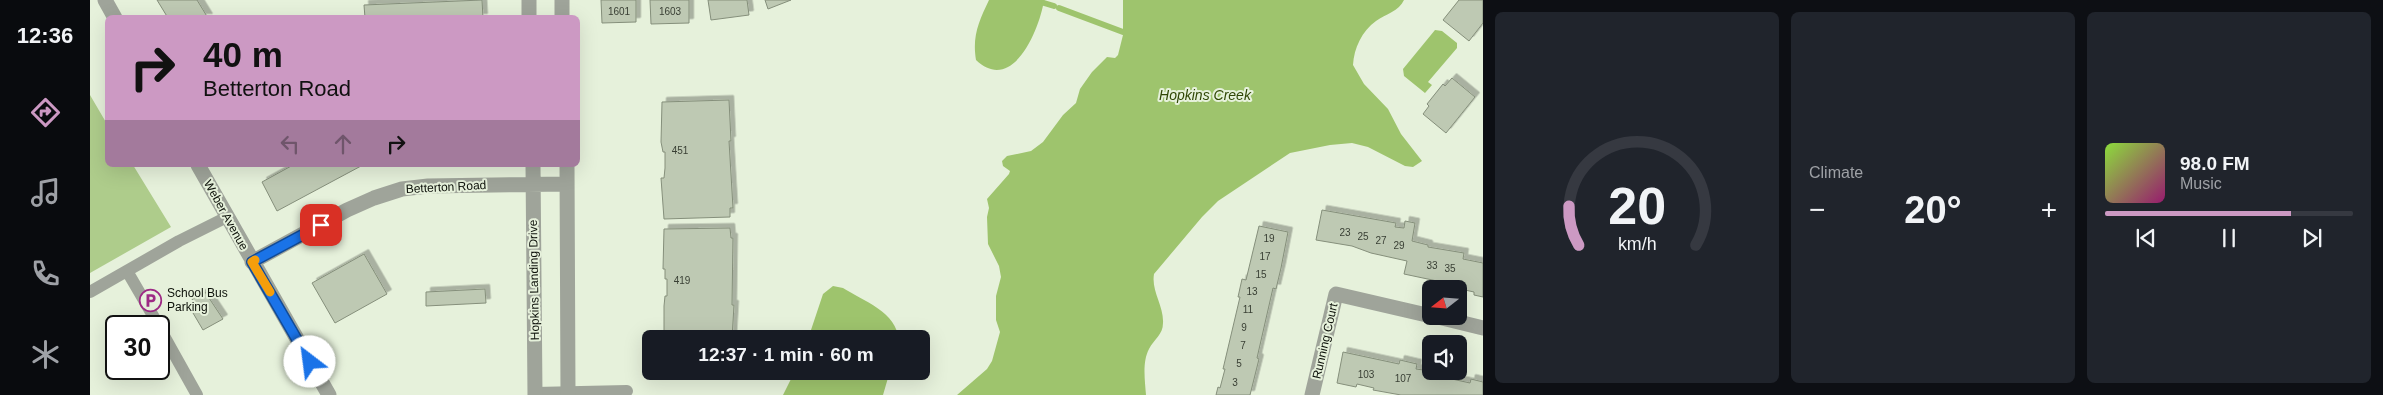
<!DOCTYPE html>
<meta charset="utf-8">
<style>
:root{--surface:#171b24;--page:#20242c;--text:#f1f3f6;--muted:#9ea1a6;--line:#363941;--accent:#cc99c3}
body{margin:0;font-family:Helvetica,sans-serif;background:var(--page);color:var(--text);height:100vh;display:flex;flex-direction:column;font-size:19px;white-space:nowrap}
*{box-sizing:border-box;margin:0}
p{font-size:16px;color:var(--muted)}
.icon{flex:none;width:28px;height:28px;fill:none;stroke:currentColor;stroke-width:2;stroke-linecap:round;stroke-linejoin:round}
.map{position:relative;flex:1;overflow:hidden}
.sheet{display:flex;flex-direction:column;gap:12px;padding:12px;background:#0d0f14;width:900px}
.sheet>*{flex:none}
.banner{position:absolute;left:15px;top:15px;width:475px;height:152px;border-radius:8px;box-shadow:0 5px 20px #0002;background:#cc99c3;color:#111;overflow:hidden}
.needle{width:32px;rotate:253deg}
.tools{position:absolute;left:1332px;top:280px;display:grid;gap:10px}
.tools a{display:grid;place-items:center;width:45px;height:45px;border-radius:8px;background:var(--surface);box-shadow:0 5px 20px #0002;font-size:25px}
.speed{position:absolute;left:15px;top:315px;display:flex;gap:10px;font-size:25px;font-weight:700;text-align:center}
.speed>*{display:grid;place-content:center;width:65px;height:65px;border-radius:50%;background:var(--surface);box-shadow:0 5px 20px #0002;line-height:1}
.speed .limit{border:2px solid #111;border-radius:8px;background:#fff;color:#111}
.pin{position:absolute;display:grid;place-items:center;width:42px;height:42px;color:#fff;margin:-21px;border-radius:10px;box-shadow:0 2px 8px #0006}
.me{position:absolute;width:55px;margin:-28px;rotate:330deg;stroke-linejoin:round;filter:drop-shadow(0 0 4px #0008)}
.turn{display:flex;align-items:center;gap:18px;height:105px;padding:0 15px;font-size:22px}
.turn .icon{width:65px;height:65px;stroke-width:2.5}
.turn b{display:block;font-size:35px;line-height:42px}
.lanes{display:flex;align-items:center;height:48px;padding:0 15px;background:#0003;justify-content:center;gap:25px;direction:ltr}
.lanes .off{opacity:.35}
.big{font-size:38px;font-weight:700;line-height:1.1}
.sheet .tile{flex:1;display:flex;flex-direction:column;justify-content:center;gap:8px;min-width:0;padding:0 18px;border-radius:8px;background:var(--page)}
.sheet .dial{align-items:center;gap:0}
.dial svg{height:130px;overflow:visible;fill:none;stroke:var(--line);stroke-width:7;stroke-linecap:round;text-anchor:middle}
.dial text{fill:var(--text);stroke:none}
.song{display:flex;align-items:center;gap:15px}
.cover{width:60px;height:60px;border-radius:8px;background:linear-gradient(135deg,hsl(90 70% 55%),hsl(320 70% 35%))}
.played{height:5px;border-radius:2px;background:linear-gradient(90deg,var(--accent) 75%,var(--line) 75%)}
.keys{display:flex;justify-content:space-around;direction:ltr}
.heat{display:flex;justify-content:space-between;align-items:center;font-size:28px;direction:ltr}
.sheet .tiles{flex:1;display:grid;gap:12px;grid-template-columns:repeat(3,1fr)}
.trip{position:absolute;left:552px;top:330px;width:288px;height:50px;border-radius:8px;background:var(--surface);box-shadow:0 5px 20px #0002;font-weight:700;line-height:50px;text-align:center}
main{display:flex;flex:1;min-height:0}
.dock{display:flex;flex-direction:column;width:90px;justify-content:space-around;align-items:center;background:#090b0e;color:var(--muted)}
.dock .icon{width:35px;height:35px}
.dock .current{color:var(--accent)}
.dock b{font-size:22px;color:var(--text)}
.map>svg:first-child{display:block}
.green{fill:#aecc8b}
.water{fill:#9ec46d}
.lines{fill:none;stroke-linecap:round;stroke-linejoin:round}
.stream{stroke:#9ec46d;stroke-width:6}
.building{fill:#bec9b3;stroke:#858f7b;filter:url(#shadow)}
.lane{stroke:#9fa49a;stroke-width:12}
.street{stroke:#9fa49a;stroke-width:15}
.route-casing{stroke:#114b97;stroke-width:12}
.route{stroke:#1a73e8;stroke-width:9}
.slow{stroke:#f59e0b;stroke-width:9}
.labels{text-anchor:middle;stroke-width:4;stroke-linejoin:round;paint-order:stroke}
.number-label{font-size:10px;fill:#393f34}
.street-label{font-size:12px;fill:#0d110a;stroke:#e6f1db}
.poi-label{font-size:12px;fill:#0d110a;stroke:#e6f1db;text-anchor:start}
.water-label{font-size:14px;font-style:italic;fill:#304706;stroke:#e6f1db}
</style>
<main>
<nav class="dock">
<b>12:36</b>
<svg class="icon current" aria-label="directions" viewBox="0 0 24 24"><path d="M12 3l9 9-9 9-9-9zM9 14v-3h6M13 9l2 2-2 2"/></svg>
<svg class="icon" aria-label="music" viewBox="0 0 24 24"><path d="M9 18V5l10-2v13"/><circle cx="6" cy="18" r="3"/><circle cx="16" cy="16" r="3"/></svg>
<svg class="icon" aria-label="phone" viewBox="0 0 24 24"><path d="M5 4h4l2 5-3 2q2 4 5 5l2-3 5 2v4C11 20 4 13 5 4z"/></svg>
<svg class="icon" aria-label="climate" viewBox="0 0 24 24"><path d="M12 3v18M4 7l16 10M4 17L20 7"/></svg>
</nav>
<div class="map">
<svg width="1393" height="395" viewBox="0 0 1393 395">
<defs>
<filter id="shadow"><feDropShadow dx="4.5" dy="-4.5" stdDeviation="0" flood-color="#0004"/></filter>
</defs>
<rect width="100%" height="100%" fill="#e6f1db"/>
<path class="green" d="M0,95L17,124L18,165H43L81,227L0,273Z"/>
<path class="water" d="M899,0H954C950,28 923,95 886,60C882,36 889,21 899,0Z
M1033,0H1314C1309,11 1296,14 1286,21C1272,31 1264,48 1263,65L1274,84L1298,109L1311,134L1332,161L1323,167L1315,166L1278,147L1262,143L1240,145L1200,153L1128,201L1112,217L1064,274C1061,291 1074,306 1073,323C1073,335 1064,339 1059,349C1052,362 1055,381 1056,395H867L897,369L902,361L910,332L906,320V296L911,277L909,266L898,244L897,217L899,208L897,199L919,174L920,171L913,166L912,161L917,156L941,151L953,142L973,115L986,103L990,89L1002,72L1017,57L1025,58L1028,55L1033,35Z
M1345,30L1352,31L1367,43V48L1338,82L1342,85L1335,93L1314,76L1313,69Z
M743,286L753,288C772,300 808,313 808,339H718L733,294Z
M705,371H800L793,395H693Z"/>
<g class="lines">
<path class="stream" d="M954,3L964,6
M969,8L1033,32"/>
</g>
<path class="building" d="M67,0H107L118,18H78Z
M392,0L393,18H275L274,5Z
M511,0H546V22L512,23Z
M560,0H599V23L561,24Z
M618,0H657L659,15L621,20Z
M675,0H701L678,9Z
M1369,0H1393V23L1379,41L1353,20Z
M1362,78L1385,97L1356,133L1333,114L1339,106L1337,104L1353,84L1355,86Z
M639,100L641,141H639L643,208H640V217L574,219L571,178H574L575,168V152H573L571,142L572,102Z
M203,165H271V166L187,211L172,182Z
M1232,210L1306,223L1305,227L1314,228L1315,221L1325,223L1322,241L1338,245V247L1374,253L1373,259L1393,263V297L1384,295V292L1366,288V285L1314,274L1317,261L1281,253L1262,246L1226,240Z
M1169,226L1198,232L1191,268L1186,289L1183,288L1167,358L1169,359L1160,395H1126L1128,387L1130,388L1135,369H1133L1150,297H1148L1152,279L1156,280Z
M640,228L641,238H643L642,305H644L642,339H576V336H574V306L575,296H577V279H575V269H573L574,229Z
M274,254L297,294L245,323L222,283Z
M395,289L396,303L336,306V292Z
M115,292L133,319L113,330L103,313L108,310L102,299Z
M1253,352L1309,364L1310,360L1327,364L1326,369L1363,374L1362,379L1380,383L1381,379L1393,382V395H1311L1283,390L1284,388L1267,384L1266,387L1247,383Z"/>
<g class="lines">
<path class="lane" d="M37,271L69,326
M0,292L89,241L137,217
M69,327L107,395
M445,393L537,391"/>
<path class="street" d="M15,0L25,18
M439,0V18
M472,0V18
M108,165L239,395
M443,165L445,395
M477,165L478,395
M162,262L257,210L284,198L312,189L338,186L477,184
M1344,316L1393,328
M1222,395L1246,294L1341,316"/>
</g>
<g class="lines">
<defs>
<path id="route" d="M220,362L162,262L231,225"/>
</defs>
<use href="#route" class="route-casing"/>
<use href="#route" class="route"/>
<path class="slow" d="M165,260L162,262L180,292"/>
</g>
<defs>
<symbol id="parking-ring" viewBox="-11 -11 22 22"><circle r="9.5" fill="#e6f1db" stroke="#9e2a85" stroke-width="1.5"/><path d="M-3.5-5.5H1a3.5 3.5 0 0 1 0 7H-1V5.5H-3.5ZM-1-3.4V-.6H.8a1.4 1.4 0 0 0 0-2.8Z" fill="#9e2a85"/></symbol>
</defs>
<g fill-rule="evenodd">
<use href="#parking-ring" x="48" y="288" width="25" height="25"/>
</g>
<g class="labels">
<g class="number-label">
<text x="529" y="15">1601</text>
<text x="580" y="15">1603</text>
<text x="590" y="154">451</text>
<text x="1255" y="236">23</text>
<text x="1273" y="240">25</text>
<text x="1179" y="242">19</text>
<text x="1291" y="244">27</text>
<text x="1309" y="249">29</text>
<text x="1175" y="260">17</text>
<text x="1342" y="269">33</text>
<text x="1360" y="272">35</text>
<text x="1171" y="278">15</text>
<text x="592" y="284">419</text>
<text x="1162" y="295">13</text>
<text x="1158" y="313">11</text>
<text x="1154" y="331">9</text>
<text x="1153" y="349">7</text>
<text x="1149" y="367">5</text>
<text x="1276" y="378">103</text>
<text x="1313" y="382">107</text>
<text x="1145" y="386">3</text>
</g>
<g class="street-label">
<text transform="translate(356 187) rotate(-3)" y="4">Betterton Road</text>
<text transform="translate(136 215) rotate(61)" y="4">Weber Avenue</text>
<text transform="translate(444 280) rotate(-91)" y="4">Hopkins Landing Drive</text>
<text transform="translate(1235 341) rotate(-77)" y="4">Running Court</text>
</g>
<g class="poi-label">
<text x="77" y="297">School Bus<tspan x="77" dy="14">Parking</tspan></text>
</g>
<g class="water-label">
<text x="1115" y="100">Hopkins Creek</text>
</g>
</g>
</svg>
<div class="tools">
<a><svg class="needle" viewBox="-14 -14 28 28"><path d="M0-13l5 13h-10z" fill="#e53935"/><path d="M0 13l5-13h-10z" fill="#9ea1a6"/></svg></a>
<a><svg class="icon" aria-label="sound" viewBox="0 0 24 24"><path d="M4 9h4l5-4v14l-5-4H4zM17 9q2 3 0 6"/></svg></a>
</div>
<div class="speed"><div class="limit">30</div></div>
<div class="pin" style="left:231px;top:225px;background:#d93025"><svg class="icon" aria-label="arrive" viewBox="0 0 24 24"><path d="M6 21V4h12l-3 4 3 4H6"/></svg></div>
<svg class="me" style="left:220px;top:362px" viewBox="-20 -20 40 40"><circle r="19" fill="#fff"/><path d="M0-13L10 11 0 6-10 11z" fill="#1a73e8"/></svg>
<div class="trip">12:37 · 1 min · 60 m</div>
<div class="banner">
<div class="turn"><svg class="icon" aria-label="right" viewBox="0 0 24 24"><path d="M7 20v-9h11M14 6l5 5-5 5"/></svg><div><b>40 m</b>Betterton Road</div></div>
<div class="lanes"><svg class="icon off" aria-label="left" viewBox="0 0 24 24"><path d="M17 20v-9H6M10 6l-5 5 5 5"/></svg><svg class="icon off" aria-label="ahead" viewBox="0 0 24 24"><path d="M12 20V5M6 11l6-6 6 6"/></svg><svg class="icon" aria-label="right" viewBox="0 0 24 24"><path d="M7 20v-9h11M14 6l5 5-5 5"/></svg></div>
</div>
</div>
<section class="sheet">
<div class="tiles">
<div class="tile dial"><svg viewBox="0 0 100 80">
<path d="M14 69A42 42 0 1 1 86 69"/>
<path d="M14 69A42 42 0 0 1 8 45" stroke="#cc99c3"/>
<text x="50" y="56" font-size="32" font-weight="700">20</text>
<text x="50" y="72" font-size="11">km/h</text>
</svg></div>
<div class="tile"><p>Climate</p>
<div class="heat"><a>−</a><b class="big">20°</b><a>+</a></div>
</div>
<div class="tile">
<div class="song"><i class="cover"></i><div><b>98.0 FM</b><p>Music</p></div></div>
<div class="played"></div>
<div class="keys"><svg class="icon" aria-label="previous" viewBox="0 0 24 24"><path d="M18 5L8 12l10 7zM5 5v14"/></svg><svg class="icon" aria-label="pause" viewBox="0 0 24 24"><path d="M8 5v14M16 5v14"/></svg><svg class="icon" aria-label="next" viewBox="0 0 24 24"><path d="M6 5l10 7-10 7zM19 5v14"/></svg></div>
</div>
</div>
</section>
</main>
